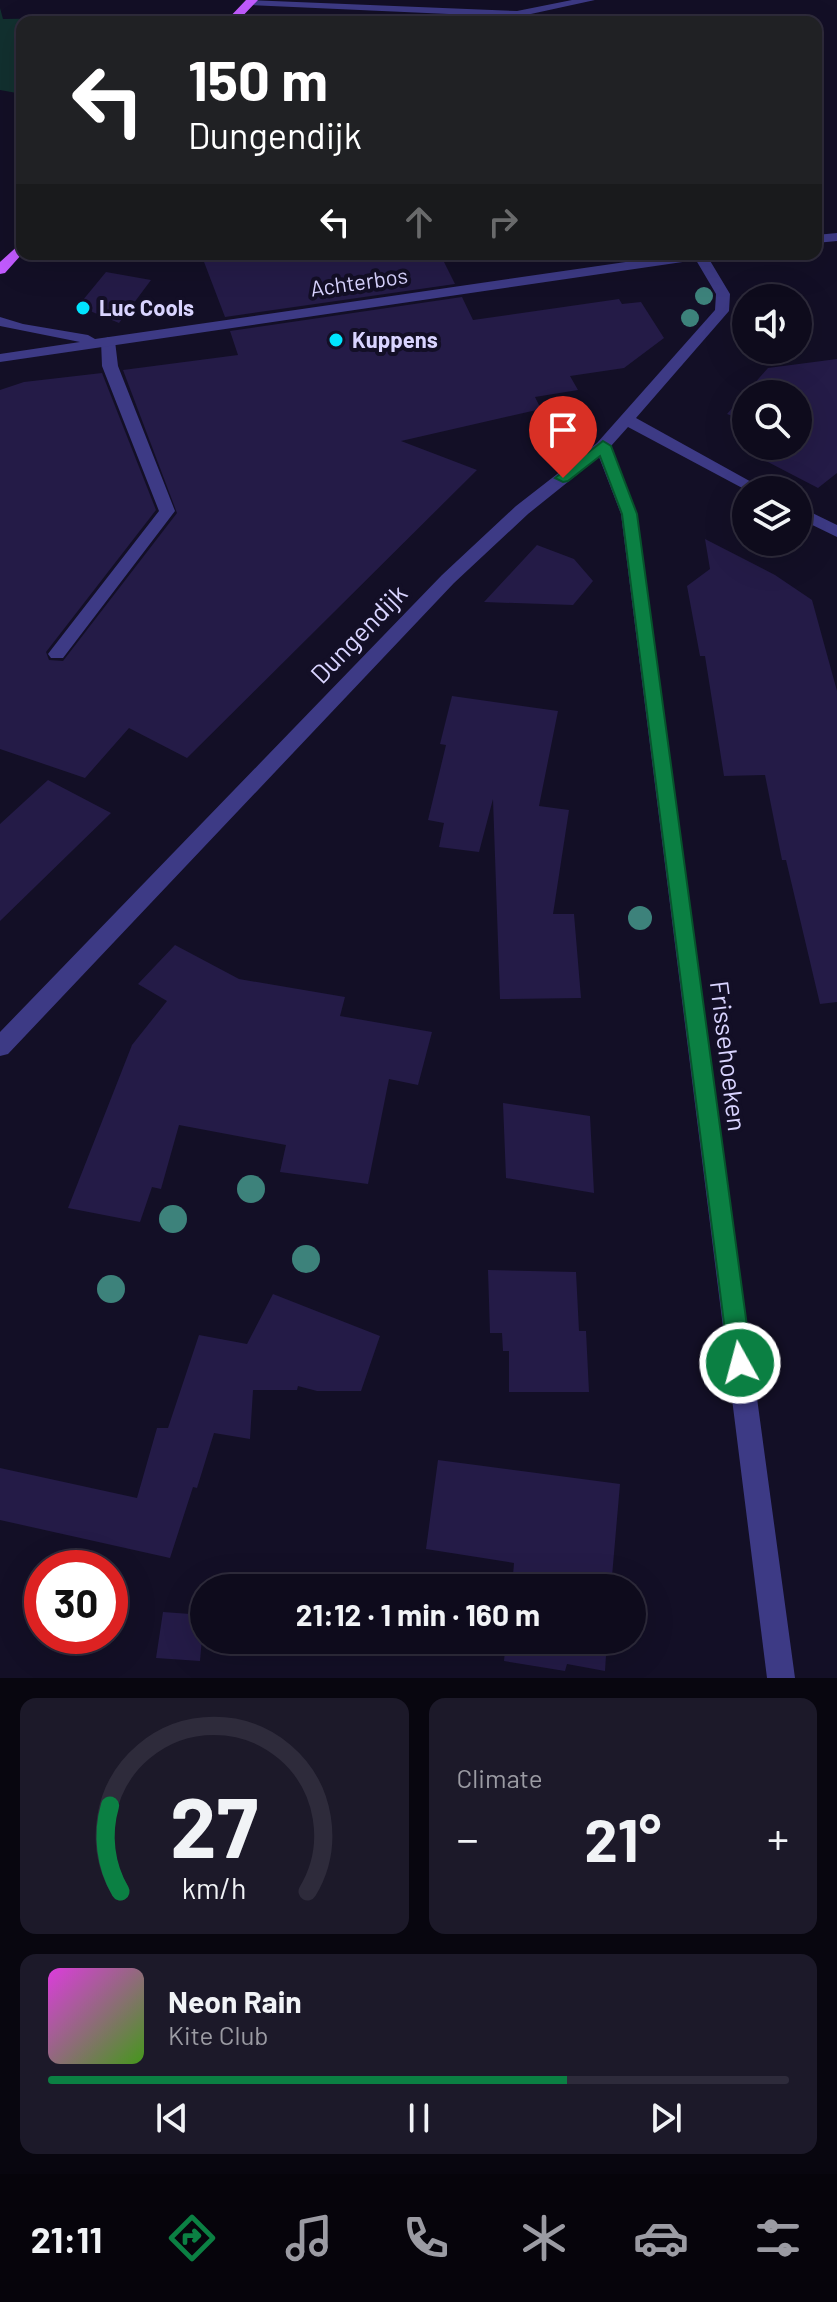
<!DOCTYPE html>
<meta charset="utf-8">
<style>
:root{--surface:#0e0b1c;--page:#1c1929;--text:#f1f3f6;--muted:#9b9ba3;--line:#2e2b3b;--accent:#0b8043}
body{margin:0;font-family:Barlow,sans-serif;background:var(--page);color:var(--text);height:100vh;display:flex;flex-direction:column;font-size:30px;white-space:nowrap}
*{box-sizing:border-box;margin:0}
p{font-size:26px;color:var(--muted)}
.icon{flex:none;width:44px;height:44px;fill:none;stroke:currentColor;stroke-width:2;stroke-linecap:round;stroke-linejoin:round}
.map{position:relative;height:1678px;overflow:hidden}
.drawer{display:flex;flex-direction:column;gap:20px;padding:20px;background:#08060f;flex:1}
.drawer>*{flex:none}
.banner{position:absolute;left:16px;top:16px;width:806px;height:244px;border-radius:16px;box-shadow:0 8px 32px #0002,0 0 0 2px var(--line);background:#202124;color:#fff;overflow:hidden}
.tools{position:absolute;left:732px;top:284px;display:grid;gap:16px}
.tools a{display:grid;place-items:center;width:80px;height:80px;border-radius:50%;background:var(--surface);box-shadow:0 8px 32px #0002,0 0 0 2px var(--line);font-size:40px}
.speed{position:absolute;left:24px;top:1550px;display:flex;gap:16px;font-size:40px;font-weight:700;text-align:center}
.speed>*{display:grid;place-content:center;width:104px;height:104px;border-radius:50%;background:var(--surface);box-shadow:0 8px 32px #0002,0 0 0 2px var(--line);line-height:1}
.speed .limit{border:12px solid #d22;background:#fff;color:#111}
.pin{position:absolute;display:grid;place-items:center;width:68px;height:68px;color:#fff;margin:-82px -34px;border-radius:50% 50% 50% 0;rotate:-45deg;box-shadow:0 0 8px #0007}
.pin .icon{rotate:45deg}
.me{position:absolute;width:88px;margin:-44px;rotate:353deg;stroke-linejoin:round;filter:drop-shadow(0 0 6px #0008)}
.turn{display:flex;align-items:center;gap:28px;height:168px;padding:0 40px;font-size:36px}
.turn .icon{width:104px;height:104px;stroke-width:2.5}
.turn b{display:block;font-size:56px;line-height:68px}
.lanes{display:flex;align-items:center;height:76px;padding:0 40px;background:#0003;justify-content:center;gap:40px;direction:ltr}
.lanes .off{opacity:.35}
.big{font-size:60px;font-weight:700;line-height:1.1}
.drawer .widget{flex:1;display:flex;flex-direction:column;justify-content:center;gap:12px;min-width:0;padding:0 28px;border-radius:16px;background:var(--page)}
.drawer .dial{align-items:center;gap:0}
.dial svg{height:208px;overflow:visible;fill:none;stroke:var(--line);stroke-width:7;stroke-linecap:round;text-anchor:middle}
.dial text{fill:var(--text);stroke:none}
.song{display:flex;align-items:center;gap:24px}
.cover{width:96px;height:96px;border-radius:12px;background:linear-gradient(135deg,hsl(300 70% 55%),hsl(100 70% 35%))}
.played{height:8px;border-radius:4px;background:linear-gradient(90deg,var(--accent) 70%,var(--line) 70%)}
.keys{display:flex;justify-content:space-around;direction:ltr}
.heat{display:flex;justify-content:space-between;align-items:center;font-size:44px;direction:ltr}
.drawer .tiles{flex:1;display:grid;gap:20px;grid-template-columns:1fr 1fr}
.widget:last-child{grid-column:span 2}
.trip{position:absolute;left:190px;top:1574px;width:456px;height:80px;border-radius:40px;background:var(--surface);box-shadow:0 8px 32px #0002,0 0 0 2px var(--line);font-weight:700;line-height:80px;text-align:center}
.dock{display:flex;height:128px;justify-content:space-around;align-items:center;background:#06040b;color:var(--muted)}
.dock .icon{width:56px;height:56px}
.dock .active{color:var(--accent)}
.dock b{font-size:36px;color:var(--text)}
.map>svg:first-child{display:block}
.green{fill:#12302f}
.building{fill:#241b47}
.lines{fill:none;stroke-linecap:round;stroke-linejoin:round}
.service{fill:#3d3a85;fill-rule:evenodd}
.minor{fill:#3d3a85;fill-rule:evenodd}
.tertiary{fill:#3d3a85;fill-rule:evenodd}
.primary{fill:#c25bff;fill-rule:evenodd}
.tree{fill:#3d827b}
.route{fill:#0b8043;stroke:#07532c;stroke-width:2}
.poi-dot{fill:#00e5ff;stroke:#130f26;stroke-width:3}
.labels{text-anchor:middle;stroke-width:8;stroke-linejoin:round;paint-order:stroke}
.far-street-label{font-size:22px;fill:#d9d4ff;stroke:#130f26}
.far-poi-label{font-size:22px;font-weight:bold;fill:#d9d4ff;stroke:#130f26;text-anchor:start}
.street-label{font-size:26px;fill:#d9d4ff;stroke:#130f26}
</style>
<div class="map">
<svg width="837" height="1678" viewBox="0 0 837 1678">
<rect width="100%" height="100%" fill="#130f26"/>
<path class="green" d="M0,8L3,19L187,16L181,22H22V94L0,90Z"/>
<path class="building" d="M201,254H440L455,284L225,317Z
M106,272L151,280L119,323L78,306Z
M462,297L473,320L619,299L622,304L641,302L664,338L624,368L570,376L578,390L535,397L541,409L401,441L477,470L187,758L129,728L85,778L0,749V390L24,382L102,373L156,510L46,652L49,660L63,661L177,513L123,370L238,355L230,331Z
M837,359V473L818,488L766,461L791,446H798V394H746V421L727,414L768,368Z
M705,539L775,575L812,600L837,691V1002L820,1004L786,860H782L765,775L724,776L705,656H700L687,586L710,569Z
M537,545L574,559L593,581L573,605L484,602Z
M452,696L558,711L539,806L569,810L553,914H574L581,998L500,999L493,799L479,852L439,847L444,823L428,820L446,745L440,744Z
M48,780L111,813L0,921V824Z
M175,945L239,979L345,997L340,1016L432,1032L418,1085L389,1079L368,1184L280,1172L286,1145L179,1125L161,1189L152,1187L140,1222L68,1208L132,1045L167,1001L138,984Z
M503,1103L590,1116L594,1193L506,1178Z
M488,1270L576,1272L579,1331H586L589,1392H509V1351H503L502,1333H490Z
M273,1294L380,1336L361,1391H317L298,1386L297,1390H253L250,1439L214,1433L197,1488L193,1487L170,1558L0,1520V1468L137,1498L157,1428H168L199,1335L247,1344Z
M438,1460L620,1484L611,1588H512L514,1563L426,1549Z
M163,1612L204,1615L200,1661L156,1658Z
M506,1640H607L605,1671L567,1664L565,1671L504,1661Z"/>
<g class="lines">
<path class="service" d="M108,337L115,341L118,366L175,511L63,658H51L48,654L51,650L159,511L102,366L101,341Z"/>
<path class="minor" d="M246,0L517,11L572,0H595L517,17L250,5L246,4Z
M706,254L730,294L729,311L636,418L766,490H746L628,427L611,446L637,514L795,1678H767L621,514L599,457L528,514L454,583L8,1054L0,1056V1032L442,575L516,506L597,443L715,310L716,294L693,255Z
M798,506L837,525V537L798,518Z"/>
<path class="tertiary" d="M837,233V241L816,243V235Z
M681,254H717L710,258L0,362V354L80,342L0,326V317L23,324L88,335L95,339Z"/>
<path class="primary" d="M246,0H258L237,22H225Z
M22,242V254L5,273L0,274V262Z"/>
</g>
<g class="tree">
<circle cx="704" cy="296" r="9"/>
<circle cx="690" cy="318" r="9"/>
<circle cx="640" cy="918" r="12"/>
<circle cx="251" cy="1189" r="14"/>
<circle cx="173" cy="1219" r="14"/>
<circle cx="306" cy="1259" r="14"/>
<circle cx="111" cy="1289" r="14"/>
</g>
<path class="route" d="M603,441L611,446L637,514L752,1363L748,1371L740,1375L732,1371L729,1363L622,514L600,456L568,481L563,482L555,478Z"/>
<g class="poi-dot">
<circle cx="83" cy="308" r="8"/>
<circle cx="336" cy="340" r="8"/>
</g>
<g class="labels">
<g class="far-street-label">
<text transform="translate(359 282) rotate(-8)" y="8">Achterbos</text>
</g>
<g class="far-poi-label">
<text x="99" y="316">Luc Cools</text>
<text x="352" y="348">Kuppens</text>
</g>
<g class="street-label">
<text transform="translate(359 634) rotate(-46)" y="9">Dungendijk</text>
<text transform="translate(728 1056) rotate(83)" y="9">Frissehoeken</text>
</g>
</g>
</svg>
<div class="tools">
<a><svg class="icon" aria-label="sound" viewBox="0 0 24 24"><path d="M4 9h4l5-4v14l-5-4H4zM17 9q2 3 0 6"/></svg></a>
<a><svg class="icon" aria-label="search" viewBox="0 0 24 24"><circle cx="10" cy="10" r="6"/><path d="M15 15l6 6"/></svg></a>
<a><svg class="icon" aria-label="layers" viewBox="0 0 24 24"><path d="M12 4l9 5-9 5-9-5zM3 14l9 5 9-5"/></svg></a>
</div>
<div class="speed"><div class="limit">30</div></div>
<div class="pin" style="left:563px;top:478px;background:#d93025"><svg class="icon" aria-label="arrive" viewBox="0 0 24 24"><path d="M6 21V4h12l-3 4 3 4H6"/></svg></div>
<svg class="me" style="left:740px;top:1363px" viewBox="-20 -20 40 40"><circle r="17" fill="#0b8043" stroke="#fff" stroke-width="3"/><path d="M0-11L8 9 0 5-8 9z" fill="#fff"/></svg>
<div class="trip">21:12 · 1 min · 160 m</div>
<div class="banner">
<div class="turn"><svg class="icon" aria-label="left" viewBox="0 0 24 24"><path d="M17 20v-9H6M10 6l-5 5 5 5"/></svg><div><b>150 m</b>Dungendijk</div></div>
<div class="lanes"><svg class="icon" aria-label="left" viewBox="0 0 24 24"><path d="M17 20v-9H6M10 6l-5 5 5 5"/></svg><svg class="icon off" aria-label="ahead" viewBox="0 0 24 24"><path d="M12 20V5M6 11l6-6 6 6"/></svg><svg class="icon off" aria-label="right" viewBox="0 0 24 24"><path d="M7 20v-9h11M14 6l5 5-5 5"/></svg></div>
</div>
</div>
<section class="drawer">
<div class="tiles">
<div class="widget dial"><svg viewBox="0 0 100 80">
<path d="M14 69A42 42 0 1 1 86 69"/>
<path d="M14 69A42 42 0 0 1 10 36" stroke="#0b8043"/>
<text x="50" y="56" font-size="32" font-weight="700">27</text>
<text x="50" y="72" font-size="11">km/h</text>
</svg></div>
<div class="widget"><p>Climate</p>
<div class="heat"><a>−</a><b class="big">21°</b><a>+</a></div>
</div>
<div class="widget">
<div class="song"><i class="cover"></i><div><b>Neon Rain</b><p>Kite Club</p></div></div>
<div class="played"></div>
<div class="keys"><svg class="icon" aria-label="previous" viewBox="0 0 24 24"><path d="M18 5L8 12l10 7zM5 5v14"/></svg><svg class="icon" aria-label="pause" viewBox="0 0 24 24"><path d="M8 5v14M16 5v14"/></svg><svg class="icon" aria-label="next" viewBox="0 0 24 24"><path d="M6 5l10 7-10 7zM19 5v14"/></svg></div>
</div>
</div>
</section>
<nav class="dock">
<b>21:11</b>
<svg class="icon active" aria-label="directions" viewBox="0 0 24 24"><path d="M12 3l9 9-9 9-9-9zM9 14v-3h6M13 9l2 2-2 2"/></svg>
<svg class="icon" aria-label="music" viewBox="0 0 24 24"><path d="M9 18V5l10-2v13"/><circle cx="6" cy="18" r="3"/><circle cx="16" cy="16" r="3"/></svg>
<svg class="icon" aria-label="phone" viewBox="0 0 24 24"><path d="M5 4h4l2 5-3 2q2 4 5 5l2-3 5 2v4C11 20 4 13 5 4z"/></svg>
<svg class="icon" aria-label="climate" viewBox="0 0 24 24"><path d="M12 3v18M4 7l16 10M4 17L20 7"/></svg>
<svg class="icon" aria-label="car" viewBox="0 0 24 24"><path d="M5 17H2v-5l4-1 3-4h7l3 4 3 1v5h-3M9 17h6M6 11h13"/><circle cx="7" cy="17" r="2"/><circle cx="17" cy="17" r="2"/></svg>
<svg class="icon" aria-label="filters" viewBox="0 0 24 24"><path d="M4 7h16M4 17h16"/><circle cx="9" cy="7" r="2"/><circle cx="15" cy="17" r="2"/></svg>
</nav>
